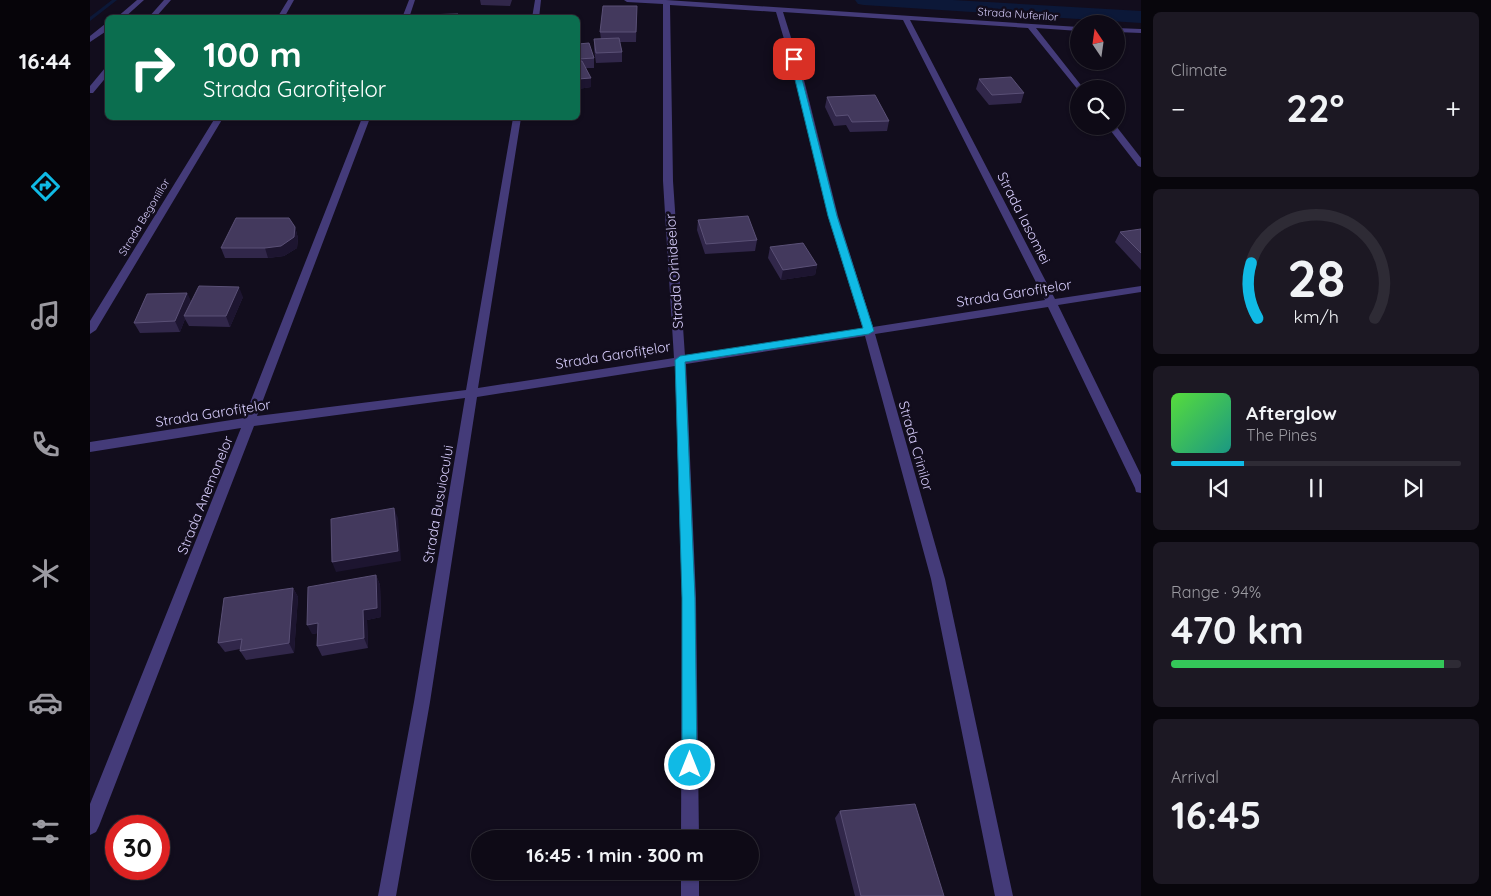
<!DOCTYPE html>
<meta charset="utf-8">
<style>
:root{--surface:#0e0a16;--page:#1c1823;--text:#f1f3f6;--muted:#9b9aa1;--line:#2e2b35;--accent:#10bae5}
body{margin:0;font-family:Quicksand,sans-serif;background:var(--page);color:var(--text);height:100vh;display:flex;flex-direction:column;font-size:19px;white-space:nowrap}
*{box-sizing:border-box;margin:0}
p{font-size:16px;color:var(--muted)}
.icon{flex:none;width:28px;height:28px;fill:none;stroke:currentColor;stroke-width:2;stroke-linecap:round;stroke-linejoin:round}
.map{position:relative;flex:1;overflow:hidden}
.panel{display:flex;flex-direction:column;gap:12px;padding:12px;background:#08060c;width:350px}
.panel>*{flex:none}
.banner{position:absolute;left:15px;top:15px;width:475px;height:105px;border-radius:8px;box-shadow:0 1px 4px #0004,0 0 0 1px var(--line);background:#0b6e4f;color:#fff;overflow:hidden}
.needle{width:32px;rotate:347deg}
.tools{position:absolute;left:980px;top:15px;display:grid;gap:10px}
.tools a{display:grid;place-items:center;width:55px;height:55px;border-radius:50%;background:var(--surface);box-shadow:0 1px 4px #0004,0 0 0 1px var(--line);font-size:25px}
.speed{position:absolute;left:15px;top:815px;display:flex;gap:10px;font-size:25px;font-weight:700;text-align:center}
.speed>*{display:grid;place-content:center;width:65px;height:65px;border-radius:50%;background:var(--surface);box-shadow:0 1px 4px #0004,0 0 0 1px var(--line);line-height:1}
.speed .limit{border:8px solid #d22;background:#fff;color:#111}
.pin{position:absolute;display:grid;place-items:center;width:42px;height:42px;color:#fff;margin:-21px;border-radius:10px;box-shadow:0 2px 8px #0006}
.me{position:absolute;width:55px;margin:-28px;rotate:0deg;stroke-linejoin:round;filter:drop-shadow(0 0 4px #0008)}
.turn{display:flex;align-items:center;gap:18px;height:105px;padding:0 15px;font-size:22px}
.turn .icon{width:65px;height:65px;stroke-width:2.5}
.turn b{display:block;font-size:35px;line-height:42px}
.big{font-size:38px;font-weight:700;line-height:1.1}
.panel .tile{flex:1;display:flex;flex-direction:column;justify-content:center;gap:8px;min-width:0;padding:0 18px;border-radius:8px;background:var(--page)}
.panel .dial{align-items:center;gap:0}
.dial svg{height:130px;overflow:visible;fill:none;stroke:var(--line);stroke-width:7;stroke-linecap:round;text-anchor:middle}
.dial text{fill:var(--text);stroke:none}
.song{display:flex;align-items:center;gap:15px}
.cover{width:60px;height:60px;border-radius:8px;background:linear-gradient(135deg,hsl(110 70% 55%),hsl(170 70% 35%))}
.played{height:5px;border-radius:2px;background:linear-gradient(90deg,var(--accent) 25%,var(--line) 25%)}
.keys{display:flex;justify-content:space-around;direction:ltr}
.heat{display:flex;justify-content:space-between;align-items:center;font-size:28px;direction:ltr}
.charge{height:8px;border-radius:4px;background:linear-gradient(90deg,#34c759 94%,var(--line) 0)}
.trip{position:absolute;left:381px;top:830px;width:288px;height:50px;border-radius:25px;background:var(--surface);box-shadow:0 1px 4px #0004,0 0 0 1px var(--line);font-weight:700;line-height:50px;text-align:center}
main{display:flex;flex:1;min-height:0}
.menu{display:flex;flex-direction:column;width:90px;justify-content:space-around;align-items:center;background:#060409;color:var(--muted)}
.menu .icon{width:35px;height:35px}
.menu .current{color:var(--accent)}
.menu b{font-size:22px;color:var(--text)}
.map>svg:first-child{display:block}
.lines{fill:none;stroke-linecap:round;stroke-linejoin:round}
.stream{fill:#0c1838;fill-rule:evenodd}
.canal{fill:#0c1838;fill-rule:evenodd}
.minor{fill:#443b79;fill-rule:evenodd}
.wall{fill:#31274a}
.shaded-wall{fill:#1d1530}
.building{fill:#43395d;stroke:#5a5076}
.route{fill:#10bae5;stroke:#0a7995}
.labels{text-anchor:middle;stroke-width:5;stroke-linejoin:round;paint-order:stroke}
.far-street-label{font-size:11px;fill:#d7cdfc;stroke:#120d1d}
.street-label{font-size:14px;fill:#d7cdfc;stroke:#120d1d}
</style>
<main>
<nav class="menu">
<b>16:44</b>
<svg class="icon current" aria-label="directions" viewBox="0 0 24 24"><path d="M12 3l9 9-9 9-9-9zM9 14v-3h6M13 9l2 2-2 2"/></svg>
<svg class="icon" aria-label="music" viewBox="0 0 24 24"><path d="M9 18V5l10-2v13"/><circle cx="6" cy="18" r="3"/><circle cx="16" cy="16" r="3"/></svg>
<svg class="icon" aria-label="phone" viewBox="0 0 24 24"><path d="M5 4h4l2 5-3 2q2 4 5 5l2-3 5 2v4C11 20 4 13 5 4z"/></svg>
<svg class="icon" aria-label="climate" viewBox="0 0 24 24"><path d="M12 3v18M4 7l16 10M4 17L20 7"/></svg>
<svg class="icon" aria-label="car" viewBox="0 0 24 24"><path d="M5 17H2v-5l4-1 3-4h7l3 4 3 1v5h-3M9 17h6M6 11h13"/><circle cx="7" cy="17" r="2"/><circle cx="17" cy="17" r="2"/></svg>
<svg class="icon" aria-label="filters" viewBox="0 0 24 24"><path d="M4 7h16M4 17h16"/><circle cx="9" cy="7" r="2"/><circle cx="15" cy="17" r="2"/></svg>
</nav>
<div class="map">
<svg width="1051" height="896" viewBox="0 0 1051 896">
<rect width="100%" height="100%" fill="#120d1d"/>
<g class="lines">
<path class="stream" d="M22,0H27L0,21V17Z"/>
<path class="canal" d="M765,0H863L1051,11V23L774,5L768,4Z"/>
<path class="minor" d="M47,0H54L34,18H26Z
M74,0H81L65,18H58Z
M198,0H204L194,18H187Z
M319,0H325L319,18H312Z
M445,0H451L449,18H442Z
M534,0H576L989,27V31L946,28L994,89H989V91L938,28L820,20L965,299L1051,286V292L968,305L1051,475V493L1046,492L1045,488L958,307L785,334L855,579L923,896H905L841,579L775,336L596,364L606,598L609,839H591L592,598L585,366L387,397L340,702L306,896H288L324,702L375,398L164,426L9,826L6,832L0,835V804L151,428L0,452V442L154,418L272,118H280L167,416L376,390L423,118H431L388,388L584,358L573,181V4L537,2ZM580,5L686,12L705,76L738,216L773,329L595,356L583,181ZM693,12L813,20L955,300L783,327L748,216L713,76Z
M15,24H18V30L0,42V36Z
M1026,28L1051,29V33L1026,32Z
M15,68H18V75L3,93H0V86Z
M125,118H133L6,330L0,334V321Z
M1017,126H1026L1051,158V167L1048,166Z
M591,871H609V896H591Z"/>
</g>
<path class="wall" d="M390,0H422L420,6L391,5Z
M547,6L546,42H530L532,52V62L506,63L504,49V39H511L510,32Z
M488,44L504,58V68H496L501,87L488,89Z
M889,79L934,93L931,103L899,105L886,89Z
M737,97L799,121L797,131L760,132L756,125L744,126L735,107Z
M608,220L667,240L665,251L615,254L607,230Z
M205,227L208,238L207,248L194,256L178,258H135L131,248Z
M1051,229V270L1025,242L1030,232Z
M680,247L727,265L725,275L691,280L678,258Z
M97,293L101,302L153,297L140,327L99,326L95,319L90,332L50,333L44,323Z
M286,575L290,585L291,617L277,620L278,648L232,656L227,646L228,633L222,634Z
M203,588L208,597L204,653L156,660L150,651V649L135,652L128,643Z
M750,811L854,896H765L745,818Z"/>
<path class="shaded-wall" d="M501,78V87L488,89V79Z
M205,227L208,238L207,248L194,256L178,258L175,248Z
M727,265L725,275L691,280L693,270Z
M149,287L153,297L140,327L136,316Z
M97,293L102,303L94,316L95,319L90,332L85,321Z
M304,508L308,518L311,561L246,572L242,562Z
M286,575L290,585L291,617L277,620L278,648L274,638L273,610Z
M203,588L208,597L204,653L199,643Z
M228,623L233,632L222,634L217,625Z"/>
<path class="building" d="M513,6H547L546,32H510Z
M368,14V18H332V15Z
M529,38L532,52L506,53L504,39Z
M499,43L504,58L488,59V44Z
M488,61H492L501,78L488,79Z
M921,77L934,93L902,95L889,79Z
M785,95L799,121L762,122L758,115L746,116L737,97Z
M658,216L667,240L616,244L608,220Z
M146,218H199L205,227L204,237L191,246L175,248H131Z
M1051,229V253L1030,232Z
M713,243L727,265L693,270L680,247Z
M109,286L149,287L136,316H94Z
M97,293L85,321L44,323L57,294Z
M304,508L308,551L242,562L241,519Z
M286,575L287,608L273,610L274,638L227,646L228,623L217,625L218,587Z
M203,588L199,643L150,651L152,639L128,643L134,598Z
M825,804L854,896H771L750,811Z"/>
<path class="route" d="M704,57L707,59L747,216L784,331L779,334L595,362L605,598L607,765L605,770L600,772L594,770L592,765V598L585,360L590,356L773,328L738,216L700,59Z"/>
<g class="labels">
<g class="far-street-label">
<text transform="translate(928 14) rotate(4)" y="4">Strada Nuferilor</text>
<text transform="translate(54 217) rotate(-59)" y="4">Strada Begoniilor</text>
</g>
<g class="street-label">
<text transform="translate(934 218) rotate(63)" y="5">Strada Iasomiei</text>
<text transform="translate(584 271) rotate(-94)" y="5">Strada Orhideelor</text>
<text transform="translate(924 293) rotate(-9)" y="5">Strada Garofițelor</text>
<text transform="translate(523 355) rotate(-9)" y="5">Strada Garofițelor</text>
<text transform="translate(123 413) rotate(-9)" y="5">Strada Garofițelor</text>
<text transform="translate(826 446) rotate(74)" y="5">Strada Crinilor</text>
<text transform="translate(115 495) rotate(-68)" y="5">Strada Anemonelor</text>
<text transform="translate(348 504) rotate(-80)" y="5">Strada Busuiocului</text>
</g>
</g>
</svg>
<div class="tools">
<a><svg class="needle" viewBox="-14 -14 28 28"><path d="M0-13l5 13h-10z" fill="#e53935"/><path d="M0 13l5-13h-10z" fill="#9b9aa1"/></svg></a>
<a><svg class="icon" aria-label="search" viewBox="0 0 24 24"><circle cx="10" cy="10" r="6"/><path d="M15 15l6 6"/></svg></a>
</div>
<div class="speed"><div class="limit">30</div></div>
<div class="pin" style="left:704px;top:59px;background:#d93025"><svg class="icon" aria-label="arrive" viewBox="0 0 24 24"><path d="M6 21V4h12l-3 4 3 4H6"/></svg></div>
<svg class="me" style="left:600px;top:765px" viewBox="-20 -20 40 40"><circle r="17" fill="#10bae5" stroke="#fff" stroke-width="3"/><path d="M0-11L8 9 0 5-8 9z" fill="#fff"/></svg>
<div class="trip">16:45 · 1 min · 300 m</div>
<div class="banner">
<div class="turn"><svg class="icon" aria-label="right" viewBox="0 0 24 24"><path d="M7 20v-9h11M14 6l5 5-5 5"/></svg><div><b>100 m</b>Strada Garofițelor</div></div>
</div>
</div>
<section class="panel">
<div class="tile"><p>Climate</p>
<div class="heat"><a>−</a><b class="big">22°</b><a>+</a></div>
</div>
<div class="tile dial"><svg viewBox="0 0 100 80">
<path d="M14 69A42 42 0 1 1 86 69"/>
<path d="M14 69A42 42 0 0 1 10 35" stroke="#10bae5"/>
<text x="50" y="56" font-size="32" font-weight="700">28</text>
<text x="50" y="72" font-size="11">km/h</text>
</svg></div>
<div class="tile">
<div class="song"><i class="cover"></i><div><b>Afterglow</b><p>The Pines</p></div></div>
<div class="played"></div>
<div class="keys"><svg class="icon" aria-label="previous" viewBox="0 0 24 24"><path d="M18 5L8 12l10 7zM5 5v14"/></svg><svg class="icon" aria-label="pause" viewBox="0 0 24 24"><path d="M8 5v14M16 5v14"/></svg><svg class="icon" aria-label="next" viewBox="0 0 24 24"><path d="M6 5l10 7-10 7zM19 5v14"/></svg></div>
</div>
<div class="tile"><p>Range · 94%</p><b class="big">470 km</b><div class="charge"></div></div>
<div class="tile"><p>Arrival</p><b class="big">16:45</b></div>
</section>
</main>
